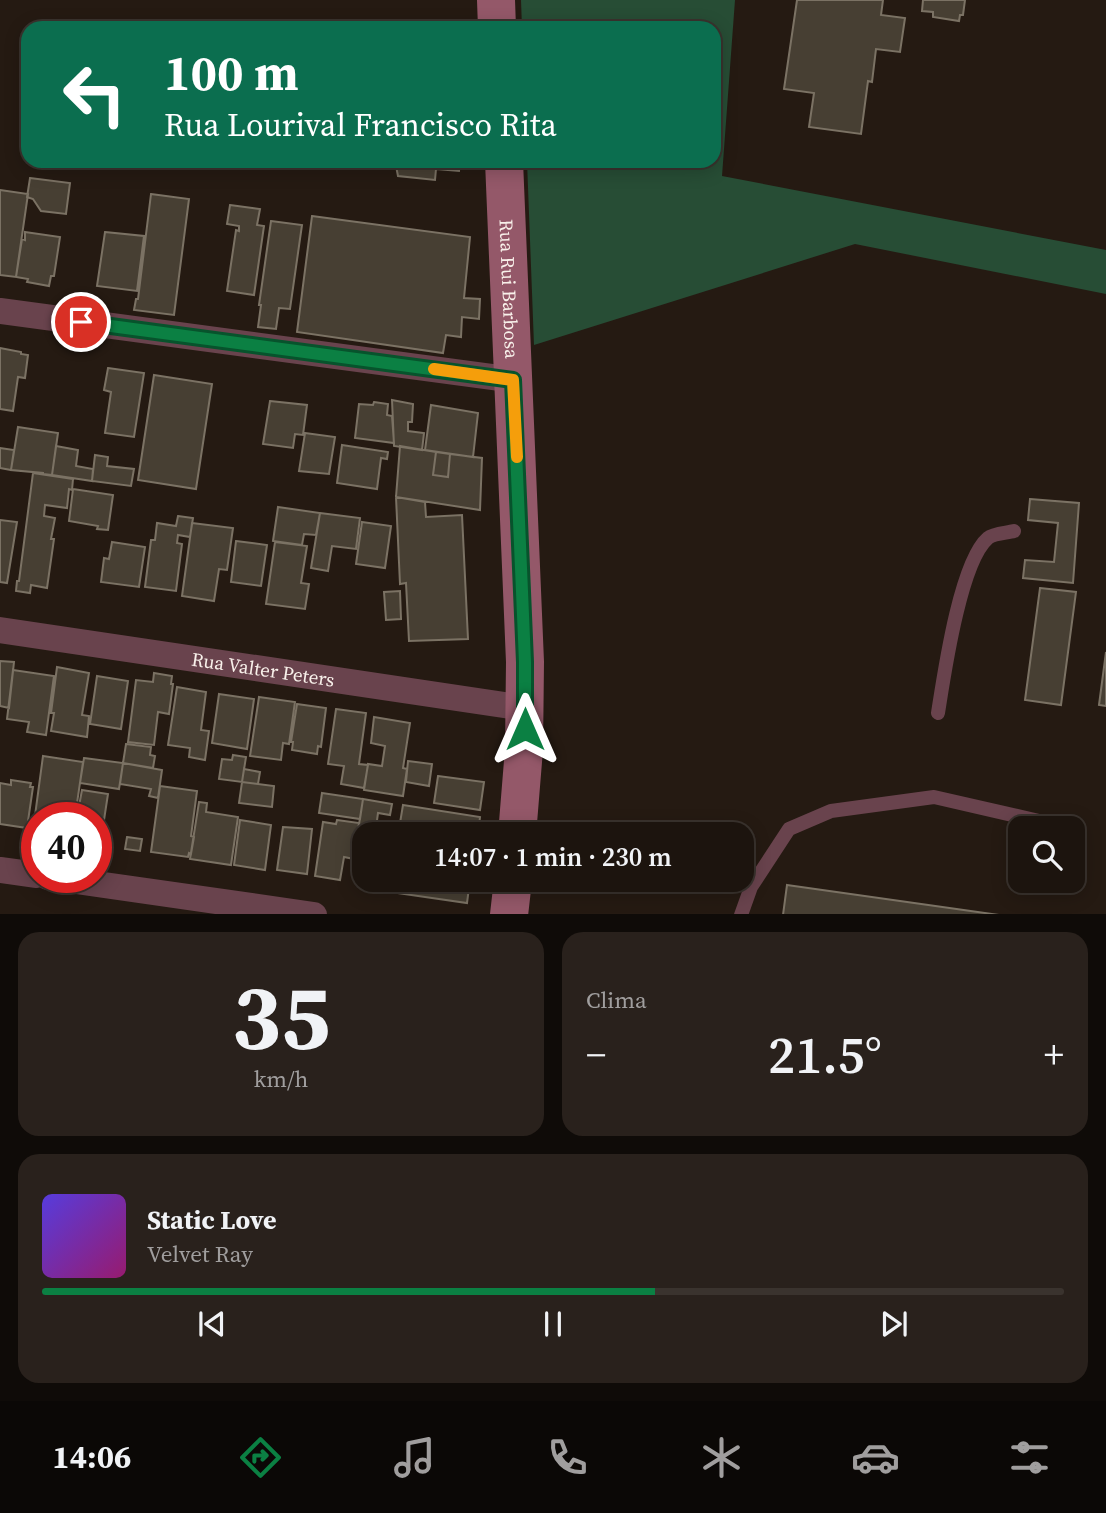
<!DOCTYPE html>
<html lang="pt">
<meta charset="utf-8">
<style>
:root{--surface:#1c140e;--page:#29211c;--text:#f1f3f6;--muted:#a09e9e;--line:#3a332e;--accent:#0b8043}
body{margin:0;font-family:"Source Serif 4",serif;background:var(--page);color:var(--text);height:100vh;display:flex;flex-direction:column;font-size:26px;white-space:nowrap}
*{box-sizing:border-box;margin:0}
p{font-size:23px;color:var(--muted)}
.icon{flex:none;width:38px;height:38px;fill:none;stroke:currentColor;stroke-width:2;stroke-linecap:round;stroke-linejoin:round}
.map{position:relative;height:914px;overflow:hidden}
.side{display:flex;flex-direction:column;gap:18px;padding:18px;background:#0f0b08;flex:1}
.side>*{flex:none}
.guide{position:absolute;left:21px;top:21px;width:700px;height:147px;border-radius:21px;box-shadow:0 4px 18px #0003,0 0 0 2px var(--line);background:#0b6e4f;color:#fff;overflow:hidden}
.tools{position:absolute;left:1008px;top:816px;display:grid;gap:14px}
.tools a{display:grid;place-items:center;width:77px;height:77px;border-radius:14px;background:var(--surface);box-shadow:0 4px 18px #0003,0 0 0 2px var(--line);font-size:35px}
.speed{position:absolute;left:21px;top:802px;display:flex;gap:14px;font-size:35px;font-weight:700;text-align:center}
.speed>*{display:grid;place-content:center;width:91px;height:91px;border-radius:50%;background:var(--surface);box-shadow:0 4px 18px #0003,0 0 0 2px var(--line);line-height:1}
.speed .limit{border:10px solid #d22;background:#fff;color:#111}
.pin{position:absolute;display:grid;place-items:center;width:60px;height:60px;color:#fff;margin:-30px;border:4px solid #fff;border-radius:50%;box-shadow:0 2px 7px #0007}
.me{position:absolute;width:77px;margin:-38px;rotate:0deg;stroke-linejoin:round;filter:drop-shadow(0 0 5px #0008)}
.turn{display:flex;align-items:center;gap:24px;height:147px;padding:0 28px;font-size:32px}
.turn .icon{width:91px;height:91px;stroke-width:2.5}
.turn b{display:block;font-size:49px;line-height:60px}
.big{font-size:52px;font-weight:600;line-height:1.1}
.side .card{flex:1;display:flex;flex-direction:column;justify-content:center;gap:10px;min-width:0;padding:0 24px;border-radius:21px;background:var(--page)}
.side .dial{align-items:center;gap:0}
.dial b{font-size:91px;line-height:1}
.song{display:flex;align-items:center;gap:21px}
.cover{width:84px;height:84px;border-radius:10px;background:linear-gradient(135deg,hsl(250 70% 55%),hsl(320 70% 35%))}
.played{height:7px;border-radius:4px;background:linear-gradient(90deg,var(--accent) 60%,var(--line) 60%)}
.keys{display:flex;justify-content:space-around;direction:ltr}
.heat{display:flex;justify-content:space-between;align-items:center;font-size:38px;direction:ltr}
.side .tiles{flex:1;display:grid;gap:18px;grid-template-columns:1fr 1fr}
.card:last-child{grid-column:span 2}
.trip{position:absolute;left:352px;top:822px;width:402px;height:70px;border-radius:21px;background:var(--surface);box-shadow:0 4px 18px #0003,0 0 0 2px var(--line);font-weight:600;line-height:70px;text-align:center}
.dock{display:flex;height:112px;justify-content:space-around;align-items:center;background:#0b0806;color:var(--muted)}
.dock .icon{width:49px;height:49px}
.dock .selected{color:var(--accent)}
.dock b{font-size:32px;color:var(--text)}
.map>svg:first-child{display:block}
.forest{fill:#274d35}
.building{fill:#473f33;stroke:#7b7264;stroke-width:2}
.lines{fill:none;stroke-linecap:round;stroke-linejoin:round}
.lane{stroke:#69434d;stroke-width:14}
.street{stroke:#69434d;stroke-width:26}
.secondary{stroke:#945869;stroke-width:38}
.route-casing{stroke:#07532c;stroke-width:18}
.route{stroke:#0b8043;stroke-width:12}
.slow{stroke:#f59e0b;stroke-width:12}
.labels{text-anchor:middle;stroke-width:7;stroke-linejoin:round;paint-order:stroke}
.street-label{font-size:19px;fill:#f8f0ea;stroke:#1b1109}
</style>
<div class="map">
<svg width="1106" height="915" viewBox="0 0 1106 915">
<rect width="100%" height="100%" fill="#251a12"/>
<path class="forest" d="M521,0H735L722,176L1106,250V294L855,244L534,345L527,161H714V28H522Z"/>
<path class="building" d="M797,0H883L881,15L905,18L900,52L876,49L872,82L868,81L861,134L809,127L814,93L784,89Z
M923,0H965L963,15H960L959,21L933,17V12L922,11Z
M395,161H460L459,171L436,169L435,180L398,176Z
M30,178L70,183L66,214L41,211L33,199L27,197Z
M0,190L28,194L16,277L0,275Z
M151,194L189,199L174,315L134,310L136,299H138Z
M230,205L260,209L257,225L264,226L254,295L227,291L236,230L239,231V226L227,224Z
M312,216L470,237L464,298L480,299L479,319L462,317L461,337L446,335L443,353L297,332Z
M271,221L302,225L290,309L279,308L276,329L258,327L261,305H259Z
M25,232L60,237L54,276H51L49,286L27,282L28,279L16,277L22,239L25,240Z
M105,232L144,236L137,291L97,286Z
M0,348L21,352V354L28,355L25,378L18,377L13,411L0,409Z
M108,368L144,373L134,437L105,433L111,392L104,390Z
M154,375L212,384L196,489L138,480Z
M392,400L413,404L412,422H408V431L424,433L422,450L394,446Z
M270,401L307,405L303,435L295,434L293,448L263,444Z
M374,402L388,404L387,415L392,416L394,443L355,438L359,404L373,405Z
M431,405L478,413L473,457L425,450Z
M18,427L58,433L52,475L43,474V473L11,470Z
M305,433L335,437L329,474L299,471Z
M342,445L388,452L387,459L381,458L377,489L337,483Z
M56,446L78,450L76,466L93,469L92,481L52,475Z
M400,446L436,452L433,475L448,477L450,454L482,458L480,510L396,497Z
M0,448L14,450L11,470L0,468Z
M436,452L450,454L448,477L433,475Z
M95,455L108,457L107,466L134,469L131,486L92,481Z
M33,473L73,479L72,490L69,489L67,508L45,505L44,516L55,518L51,539H54L47,588L31,585L30,593L16,591L17,581H19Z
M73,489L113,495L108,530L97,529L98,526L69,521Z
M396,497L425,502L426,517L462,515L468,639L409,641L406,583L400,584Z
M1030,499L1079,503L1073,583L1023,578L1025,560L1054,562L1058,523L1028,520Z
M278,507L320,513L316,535L304,534L302,545L273,541Z
M320,513L360,518L356,549L332,546L328,571L311,568Z
M178,516L193,518L190,537L178,535L177,543L182,544L176,591L145,587L151,540H155L157,523L176,526Z
M0,520L17,522L7,583L0,582Z
M362,522L391,526L385,568L356,564Z
M192,523L233,528L227,570L219,569L214,601L182,596Z
M236,541L267,545L261,586L231,582Z
M112,542L145,547L139,587L101,582L104,558L109,559Z
M275,542L307,546L301,583L309,584L305,609L266,604Z
M1040,588L1076,592L1061,705L1025,700Z
M400,591L401,619L386,620L384,592Z
M1106,652V706L1099,705Z
M0,661L14,662L9,708L0,706Z
M57,667L89,673L82,715L89,716L87,737L51,731L54,713H51Z
M13,670L54,676L46,735L27,732L29,722L7,719Z
M154,673L172,676L171,684H173L169,714L158,712L154,745L128,742L136,680L153,682Z
M97,676L128,681L121,729L90,724Z
M177,687L206,692L201,730L209,731L205,760L189,757L190,748L168,745Z
M219,694L254,699L247,749L212,743Z
M259,697L295,702L289,744L283,743L281,760L250,756Z
M297,704L326,708L321,747L318,746L317,754L292,750L293,742H291Z
M336,709L366,713L359,764L368,765L364,788L341,784L344,766L328,764Z
M374,717L410,723L403,768L407,769L403,796L364,790L368,764L382,766L385,746L371,743Z
M126,744L151,747L150,755L155,756L153,768L123,763Z
M233,755L246,757L242,782L219,779L222,759L232,760Z
M43,756L83,762L75,817H37V823H34Z
M84,758L123,763L119,789L80,783Z
M408,761L432,764L429,786L406,782Z
M123,763L162,770L158,798L149,796L151,789L120,784Z
M244,769L260,772L258,784L242,782Z
M438,776L484,782L480,810L434,803Z
M11,780L31,783L30,787H33L27,828L0,824V783L11,785Z
M242,782L274,786L272,807L239,803Z
M160,786L197,791L191,836L194,837L191,854L189,853L188,857L151,852Z
M82,790L108,794L100,846H96V817H77Z
M322,793L363,799L360,819L319,813Z
M363,799L392,804L390,815L378,813L375,835H364V871L352,869Z
M199,802L207,803L206,812L238,817L231,865L190,859Z
M403,805L480,817L478,835H398Z
M240,820L271,825L265,870L234,865Z
M337,820L359,823L354,859L344,857L340,880L315,876L323,822L336,824Z
M283,827L312,829L307,874L277,870Z
M127,837L142,839L140,851L125,849Z
M392,880H470L467,903L390,892Z
M787,885L999,915H783Z"/>
<g class="lines">
<path class="lane" d="M938,713C944,675 960,562 988,538C994,533 1007,533 1014,531
M741,915L751,887L789,829L831,811L934,797L1052,824"/>
<g class="street">
<path d="M0,311L514,380"/>
<path id="s1" d="M0,630L525,708"/>
<path d="M0,870L37,875"/>
<path d="M48,877L314,915"/>
</g>
<g class="secondary">
<path d="M496,0L497,28"/>
<path id="s2" d="M504,161L525,662L524,749L517,835"/>
<path d="M509,915L513,880"/>
</g>
</g>
<g class="lines">
<defs>
<path id="route" d="M81,322L513,380L525,662V729"/>
</defs>
<use href="#route" class="route-casing"/>
<use href="#route" class="route"/>
<path class="slow" d="M434,369L513,380L517,457"/>
</g>
<g class="labels">
<g class="street-label">
<text dy="7" stroke="none"><textPath href="#s2" startOffset="128">Rua Rui Barbosa</textPath></text>
<text dy="7" stroke="none"><textPath href="#s1" startOffset="266">Rua Valter Peters</textPath></text>
</g>
</g>
</svg>
<div class="tools">
<a><svg class="icon" aria-label="search" viewBox="0 0 24 24"><circle cx="10" cy="10" r="6"/><path d="M15 15l6 6"/></svg></a>
</div>
<div class="speed"><div class="limit">40</div></div>
<div class="pin" style="left:81px;top:322px;background:#d93025"><svg class="icon" aria-label="arrive" viewBox="0 0 24 24"><path d="M6 21V4h12l-3 4 3 4H6"/></svg></div>
<svg class="me" style="left:525px;top:729px" viewBox="-20 -20 40 40"><path d="M0-17L14 15 0 8-14 15z" fill="#0b8043" stroke="#fff" stroke-width="4"/></svg>
<div class="trip">14:07 · 1 min · 230 m</div>
<div class="guide">
<div class="turn"><svg class="icon" aria-label="left" viewBox="0 0 24 24"><path d="M17 20v-9H6M10 6l-5 5 5 5"/></svg><div><b>100 m</b>Rua Lourival Francisco Rita</div></div>
</div>
</div>
<section class="side">
<div class="tiles">
<div class="card dial"><b>35</b><p>km/h</p></div>
<div class="card"><p>Clima</p>
<div class="heat"><a>−</a><b class="big">21.5°</b><a>+</a></div>
</div>
<div class="card">
<div class="song"><i class="cover"></i><div><b>Static Love</b><p>Velvet Ray</p></div></div>
<div class="played"></div>
<div class="keys"><svg class="icon" aria-label="previous" viewBox="0 0 24 24"><path d="M18 5L8 12l10 7zM5 5v14"/></svg><svg class="icon" aria-label="pause" viewBox="0 0 24 24"><path d="M8 5v14M16 5v14"/></svg><svg class="icon" aria-label="next" viewBox="0 0 24 24"><path d="M6 5l10 7-10 7zM19 5v14"/></svg></div>
</div>
</div>
</section>
<nav class="dock">
<b>14:06</b>
<svg class="icon selected" aria-label="directions" viewBox="0 0 24 24"><path d="M12 3l9 9-9 9-9-9zM9 14v-3h6M13 9l2 2-2 2"/></svg>
<svg class="icon" aria-label="music" viewBox="0 0 24 24"><path d="M9 18V5l10-2v13"/><circle cx="6" cy="18" r="3"/><circle cx="16" cy="16" r="3"/></svg>
<svg class="icon" aria-label="phone" viewBox="0 0 24 24"><path d="M5 4h4l2 5-3 2q2 4 5 5l2-3 5 2v4C11 20 4 13 5 4z"/></svg>
<svg class="icon" aria-label="climate" viewBox="0 0 24 24"><path d="M12 3v18M4 7l16 10M4 17L20 7"/></svg>
<svg class="icon" aria-label="car" viewBox="0 0 24 24"><path d="M5 17H2v-5l4-1 3-4h7l3 4 3 1v5h-3M9 17h6M6 11h13"/><circle cx="7" cy="17" r="2"/><circle cx="17" cy="17" r="2"/></svg>
<svg class="icon" aria-label="filters" viewBox="0 0 24 24"><path d="M4 7h16M4 17h16"/><circle cx="9" cy="7" r="2"/><circle cx="15" cy="17" r="2"/></svg>
</nav>
